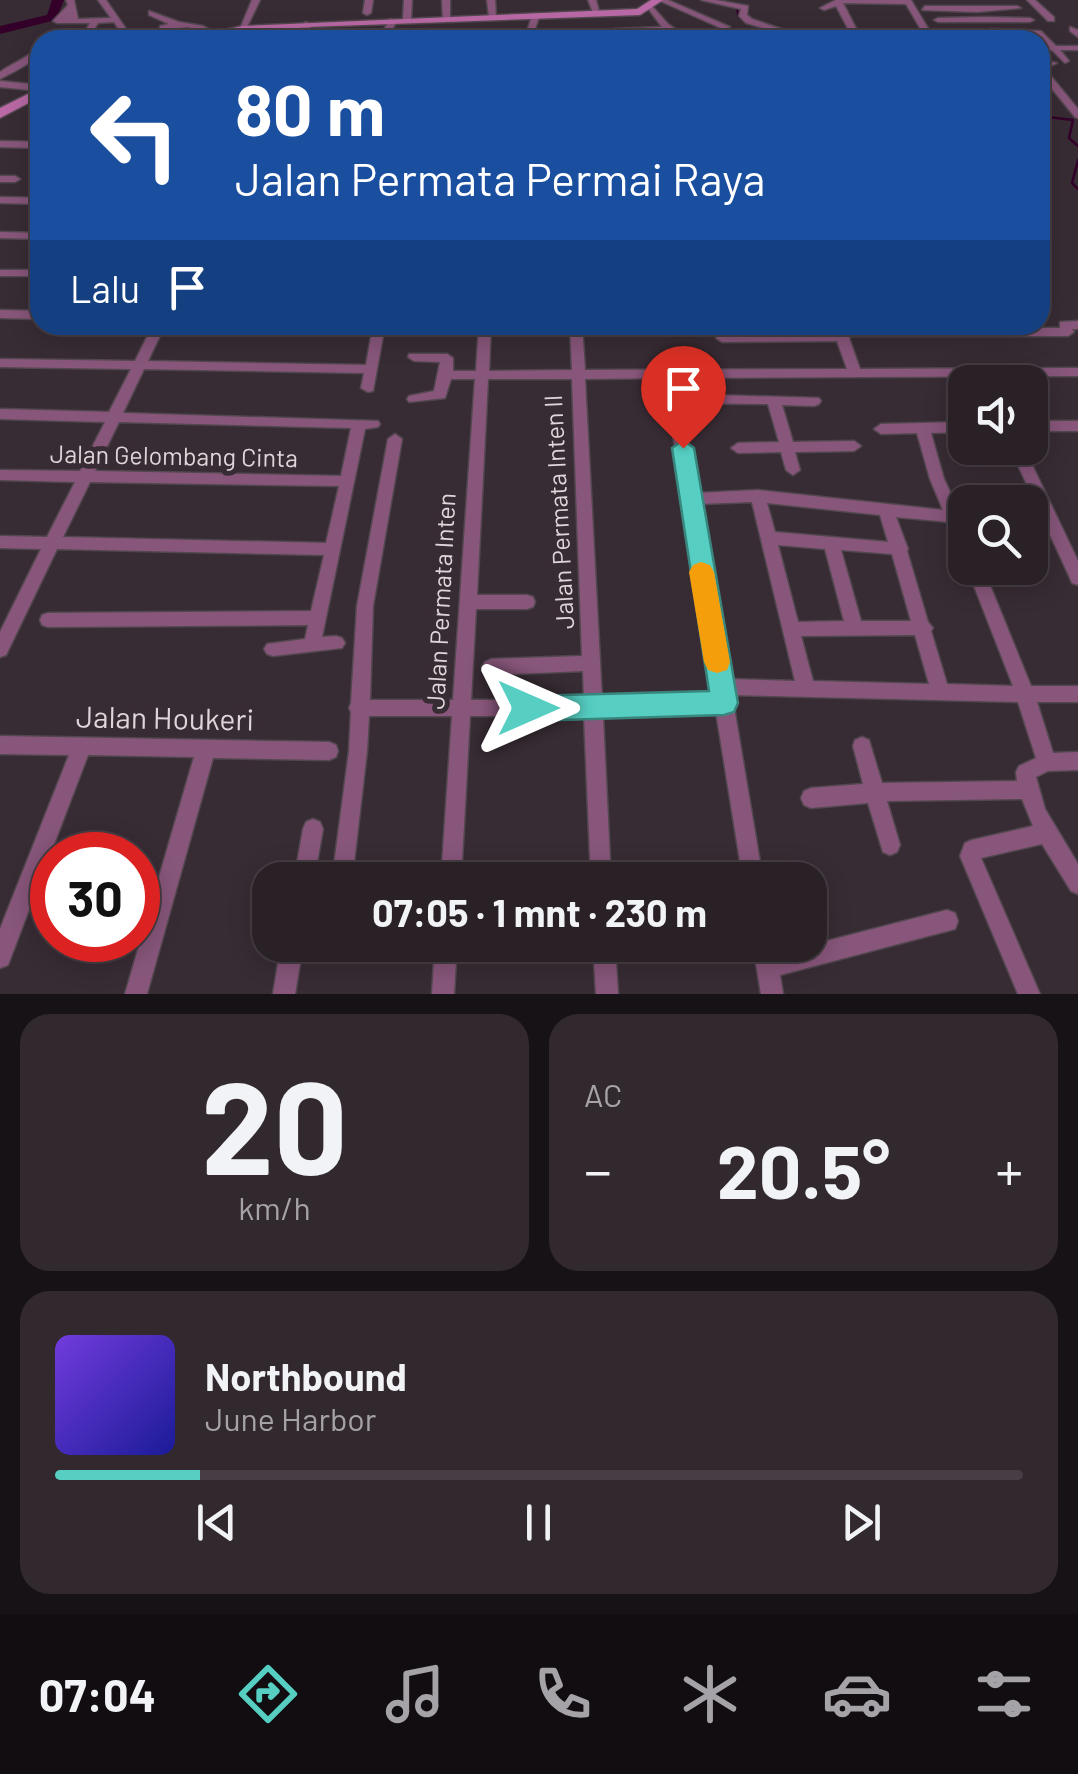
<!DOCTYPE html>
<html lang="id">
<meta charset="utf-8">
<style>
:root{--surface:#2a2127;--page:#32292f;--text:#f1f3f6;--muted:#a5a3a7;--line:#463e44;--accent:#56cec2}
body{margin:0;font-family:Barlow,sans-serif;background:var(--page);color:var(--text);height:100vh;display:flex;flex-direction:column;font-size:38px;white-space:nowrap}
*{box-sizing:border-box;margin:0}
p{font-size:32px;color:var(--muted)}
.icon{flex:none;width:55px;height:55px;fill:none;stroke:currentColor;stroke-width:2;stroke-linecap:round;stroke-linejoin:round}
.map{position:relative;height:994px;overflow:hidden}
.side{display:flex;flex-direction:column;gap:20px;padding:20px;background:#171215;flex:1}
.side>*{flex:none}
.guide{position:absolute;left:30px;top:30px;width:1020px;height:305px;border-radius:30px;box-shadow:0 5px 25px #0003,0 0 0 2px var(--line);background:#1a4fa0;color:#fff;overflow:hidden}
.controls{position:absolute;left:948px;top:365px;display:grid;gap:20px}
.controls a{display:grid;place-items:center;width:100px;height:100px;border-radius:20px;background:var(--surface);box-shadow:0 5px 25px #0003,0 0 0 2px var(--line);font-size:50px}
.speed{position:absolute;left:30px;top:832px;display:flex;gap:20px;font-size:50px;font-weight:700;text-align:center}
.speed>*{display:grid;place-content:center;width:130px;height:130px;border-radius:50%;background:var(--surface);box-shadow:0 5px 25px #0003,0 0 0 2px var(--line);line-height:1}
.speed .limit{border:15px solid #d22;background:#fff;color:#111}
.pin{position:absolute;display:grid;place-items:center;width:85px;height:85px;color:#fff;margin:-102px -42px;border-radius:50% 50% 50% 0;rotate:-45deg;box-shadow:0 0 10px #0007}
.pin .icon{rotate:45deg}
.me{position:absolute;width:110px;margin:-55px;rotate:90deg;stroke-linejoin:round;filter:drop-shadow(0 0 8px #0008)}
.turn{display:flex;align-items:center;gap:35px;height:210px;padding:0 40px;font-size:45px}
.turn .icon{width:130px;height:130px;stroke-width:2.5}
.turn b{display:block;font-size:70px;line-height:85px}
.then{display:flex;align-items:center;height:95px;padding:0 40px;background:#0003;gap:20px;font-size:38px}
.big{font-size:75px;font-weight:700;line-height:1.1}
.side .tile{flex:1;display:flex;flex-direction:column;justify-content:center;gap:15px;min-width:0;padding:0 35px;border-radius:30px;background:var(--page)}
.side .dial{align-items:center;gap:0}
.dial b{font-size:130px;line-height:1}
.song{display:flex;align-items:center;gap:30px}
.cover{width:120px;height:120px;border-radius:15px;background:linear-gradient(135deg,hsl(260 70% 55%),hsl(240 70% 35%))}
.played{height:10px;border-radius:5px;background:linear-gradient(90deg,var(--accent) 15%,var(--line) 15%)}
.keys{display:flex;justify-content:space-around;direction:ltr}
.heat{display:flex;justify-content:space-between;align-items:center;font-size:55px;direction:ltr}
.side .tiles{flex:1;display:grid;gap:20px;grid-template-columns:1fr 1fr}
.tile:last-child{grid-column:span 2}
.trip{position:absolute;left:252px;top:862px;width:575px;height:100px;border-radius:30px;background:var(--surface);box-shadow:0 5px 25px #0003,0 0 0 2px var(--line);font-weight:700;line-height:100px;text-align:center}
.menu{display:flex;height:160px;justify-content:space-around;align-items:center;background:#110d10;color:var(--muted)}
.menu .icon{width:70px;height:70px}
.menu .selected{color:var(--accent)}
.menu b{font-size:45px;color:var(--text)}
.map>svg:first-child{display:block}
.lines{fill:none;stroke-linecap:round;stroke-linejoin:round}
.stream{stroke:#33002a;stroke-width:2.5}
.river{fill:#33002a;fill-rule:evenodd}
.minor-casing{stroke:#53474f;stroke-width:3}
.secondary-casing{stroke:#53474f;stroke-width:3}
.minor{fill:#88567b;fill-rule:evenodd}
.secondary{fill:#b969a5;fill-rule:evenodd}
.route{fill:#56cec2;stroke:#38867e;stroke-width:2.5}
.slow{fill:#f59e0b}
.labels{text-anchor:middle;stroke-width:10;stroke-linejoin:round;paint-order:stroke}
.street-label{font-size:25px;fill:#ded6db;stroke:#382c34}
.near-street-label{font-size:30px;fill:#ded6db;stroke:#382c34}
</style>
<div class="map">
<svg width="1078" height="994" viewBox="0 0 1078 994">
<rect width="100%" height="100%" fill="#382c34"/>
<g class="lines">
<path class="stream" d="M701,0L713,2
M736,5L739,17L745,21
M1040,116L1073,120L1069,138L1078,146
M1078,160L1072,183L1078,189"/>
<path class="river" d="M52,0H64L56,20L0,34V26L47,15Z"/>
<defs>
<path id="minor" d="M66,0H74L78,19L111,18L98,0H106L131,36L114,40H92L122,34L114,22L98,23L88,40H80L90,23H57L53,21L68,5Z
M252,0H260L246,29L239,31Z
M365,0H373L371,13L367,15L363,13Z
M404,0H412L411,20L407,22L403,20Z
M442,0H450V21L443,19Z
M487,0H495L496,19L489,17Z
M588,0H596L600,15H594Z
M658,0H668L730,27L723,29Z
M701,0H716L748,6L747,15L752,19L805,37L801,39L746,23L739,16L741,9Z
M836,0H911L935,40H927L906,4L843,3L862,40H854L836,6L824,10L820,8Z
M1027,0H1035L1054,17V21H1048Z
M651,5L668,24L681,33L722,40H686L666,31L614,33L610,31L614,29L662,27L647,7Z
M925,6H1017L1021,8L977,12L922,10Z
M149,11L179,22L203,26L216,33L212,35L188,27L160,30V26L169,24L149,15Z
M536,13L540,15L532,37L525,39L532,15Z
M985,17L1030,18L1034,20L1030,22H938L934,20L938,18Z
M390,19L397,21L386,40H378Z
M305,22L312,24L306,40H298Z
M1070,27L1078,30V37L1070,31Z
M991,29L1041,31L1056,46H1078V50H1060L1069,61L1065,63L1052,50H1046L1048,46L1039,35H937L933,33L937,31L990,32Z
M37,49H40V55C31,63 12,73 0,79V72C13,63 25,59 37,49Z
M1040,60L1057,63L1053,65L1040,64Z
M1044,75H1050L1078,109V118L1075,117L1044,79Z
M0,81L40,85V91L0,87Z
M0,141L40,142V148L0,147Z
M0,176H15L20,179L15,182H0Z
M0,197L40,198V204L0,203Z
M0,232L40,233V239L0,238Z
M0,270H40V276H0Z
M0,310L40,311V319L0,318Z
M1078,321V329H1072L1074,332L1068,336H851L849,338L860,369L1078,368V376L677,378L680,394L819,398L821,401L819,404L814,406L782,405L793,442L854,441L861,446L854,451L795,452L800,470L793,475L786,470L781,452L738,453L731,448L738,443L779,442L768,404L681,403L697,493L758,490L943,510L930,479L917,433L881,434L874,429L881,424L965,422V432L931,433L944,479L965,524V547L959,545L949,522L896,517L908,549L907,551L928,622L933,628L931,631L947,684L1013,686L967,568H983L1031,686H1078V702H1037L1053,753L1078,752V770L1048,771L1036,777L1045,809L1078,864V894L1071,891L1042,844L981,858L1040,994H1018L960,856L965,843L972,840L1033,826L1022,799L887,801L900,845L897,852L890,855L883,852L868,803L811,808L804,805L801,798L804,791L811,788L863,784L853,746L855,740L862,737L869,740L882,783L1017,781L1016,772L1019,766L1036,758L1018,702L732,695L763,880H743L716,712L603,716L611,880H591L584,716H470L461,880H441L452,716H369L367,751L352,880H332L349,751L351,712L349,708L351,703L357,606L388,439L395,434L402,439L373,606L370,700H453L475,379H451L445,398L409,402L407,399L409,396L434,391L440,362L414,361L408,357L409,354H447L453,358V371H476L479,325H491L489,371L572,370L570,325H582L585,370L847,369L837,341L722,342L716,338L722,334L839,333L848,328H1060V322ZM664,378L714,695L602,699L585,379ZM488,379H572L582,656L491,659L485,662L482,667L485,672L491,675L583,671L584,700H471L476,609H527L533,607L535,602L533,597L527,595H477ZM752,502L795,681L729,679L699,504ZM767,503L880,515L888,542L775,532ZM778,545L825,549L844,621L798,622ZM841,550L892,554L911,621H861ZM915,635L929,684L813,681L801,636Z
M153,325H165L148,361L366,365L373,325H385L373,391L368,392L361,388L364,373L144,369L123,413L378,421L380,424L378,427L365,429L322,637L336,636L342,638L345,643L342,648L273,656L267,654L264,649L267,644L305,639L308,625L48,627L42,625L40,620L42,615L48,613L311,611L324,555L57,549L6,655L0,657V632L41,549L0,548V536L47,537L75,482L0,480V470L80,471L105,422L0,419V409L109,412L131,369L0,367V359L135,361ZM119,422L351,428L341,476L95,471ZM90,482L339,486L326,543L63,537Z
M1030,421H1078V431H1030Z
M1010,448H1024L1078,561V585L1072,583L1070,578Z
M0,736L329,742L336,745L338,751L336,757L329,760L213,758L147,994H125L194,757L88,755L11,957L8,965L0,968V929L69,755L0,754Z
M313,819L320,822L323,829L314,880H294L303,829L306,822Z
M947,910L955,913L958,921L955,929L780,975L783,994H761L753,945H775L776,954Z
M281,945H303L295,994H273Z
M435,945H457L454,994H432Z
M593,945H615L618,994H596Z"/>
<path id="secondary" d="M651,0H663L640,15L308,27L181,40L242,26L637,9Z
M40,88V97L0,118V108Z"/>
</defs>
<use href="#minor" class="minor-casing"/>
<use href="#secondary" class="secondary-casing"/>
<use href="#minor" class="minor"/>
<use href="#secondary" class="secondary"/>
</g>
<path class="route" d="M683,440L694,448L738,703L734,712L724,715L528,721L518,717L514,708L518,699L528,696L709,691L672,448Z"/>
<path class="slow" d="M701,562L710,565L714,572L730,662L727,670L717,673L708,670L704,662L689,572L693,565Z"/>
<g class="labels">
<g class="street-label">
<text transform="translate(174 456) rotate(1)" y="9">Jalan Gelombang Cinta</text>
<text transform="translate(559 512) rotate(-93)" y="9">Jalan Permata Inten II</text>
<text transform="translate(441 601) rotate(-87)" y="9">Jalan Permata Inten</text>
</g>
<g class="near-street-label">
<text transform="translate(165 719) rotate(1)" y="10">Jalan Houkeri</text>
</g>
</g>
</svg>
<div class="controls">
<a><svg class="icon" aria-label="sound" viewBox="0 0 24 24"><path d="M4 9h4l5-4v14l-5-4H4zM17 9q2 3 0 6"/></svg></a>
<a><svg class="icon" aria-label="search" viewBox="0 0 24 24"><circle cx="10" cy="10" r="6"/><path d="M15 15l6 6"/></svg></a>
</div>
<div class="speed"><div class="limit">30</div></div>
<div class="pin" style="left:683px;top:448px;background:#d93025"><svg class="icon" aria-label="arrive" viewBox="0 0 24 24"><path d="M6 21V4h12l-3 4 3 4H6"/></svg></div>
<svg class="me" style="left:528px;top:708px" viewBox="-20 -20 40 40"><path d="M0-17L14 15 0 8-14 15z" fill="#56cec2" stroke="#fff" stroke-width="4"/></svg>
<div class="trip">07:05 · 1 mnt · 230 m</div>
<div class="guide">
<div class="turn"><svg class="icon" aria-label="left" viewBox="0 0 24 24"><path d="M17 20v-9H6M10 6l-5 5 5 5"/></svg><div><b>80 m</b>Jalan Permata Permai Raya</div></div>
<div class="then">Lalu<svg class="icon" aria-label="arrive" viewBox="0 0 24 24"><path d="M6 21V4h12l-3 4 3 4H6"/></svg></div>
</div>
</div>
<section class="side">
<div class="tiles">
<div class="tile dial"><b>20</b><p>km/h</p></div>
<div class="tile"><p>AC</p>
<div class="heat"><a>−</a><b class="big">20.5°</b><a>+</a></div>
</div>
<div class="tile">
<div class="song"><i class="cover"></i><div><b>Northbound</b><p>June Harbor</p></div></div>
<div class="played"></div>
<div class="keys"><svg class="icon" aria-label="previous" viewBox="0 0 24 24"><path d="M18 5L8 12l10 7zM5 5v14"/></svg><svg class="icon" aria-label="pause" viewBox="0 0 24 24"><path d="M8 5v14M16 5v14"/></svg><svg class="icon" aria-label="next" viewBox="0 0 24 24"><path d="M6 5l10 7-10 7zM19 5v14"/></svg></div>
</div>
</div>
</section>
<nav class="menu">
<b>07:04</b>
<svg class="icon selected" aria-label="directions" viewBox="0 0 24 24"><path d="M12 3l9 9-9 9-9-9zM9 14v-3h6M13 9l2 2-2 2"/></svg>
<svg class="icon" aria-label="music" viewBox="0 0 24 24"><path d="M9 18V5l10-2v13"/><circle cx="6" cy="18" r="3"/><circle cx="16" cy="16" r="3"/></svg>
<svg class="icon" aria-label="phone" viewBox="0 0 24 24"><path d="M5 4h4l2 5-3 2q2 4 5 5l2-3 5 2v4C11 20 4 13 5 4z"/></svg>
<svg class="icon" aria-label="climate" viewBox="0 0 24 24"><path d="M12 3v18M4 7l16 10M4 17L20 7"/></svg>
<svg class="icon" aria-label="car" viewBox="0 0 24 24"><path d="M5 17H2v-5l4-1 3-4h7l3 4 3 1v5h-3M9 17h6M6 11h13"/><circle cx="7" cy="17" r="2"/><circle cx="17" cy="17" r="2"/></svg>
<svg class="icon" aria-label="filters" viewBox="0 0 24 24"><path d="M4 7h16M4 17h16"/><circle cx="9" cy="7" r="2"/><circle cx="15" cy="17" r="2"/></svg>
</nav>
